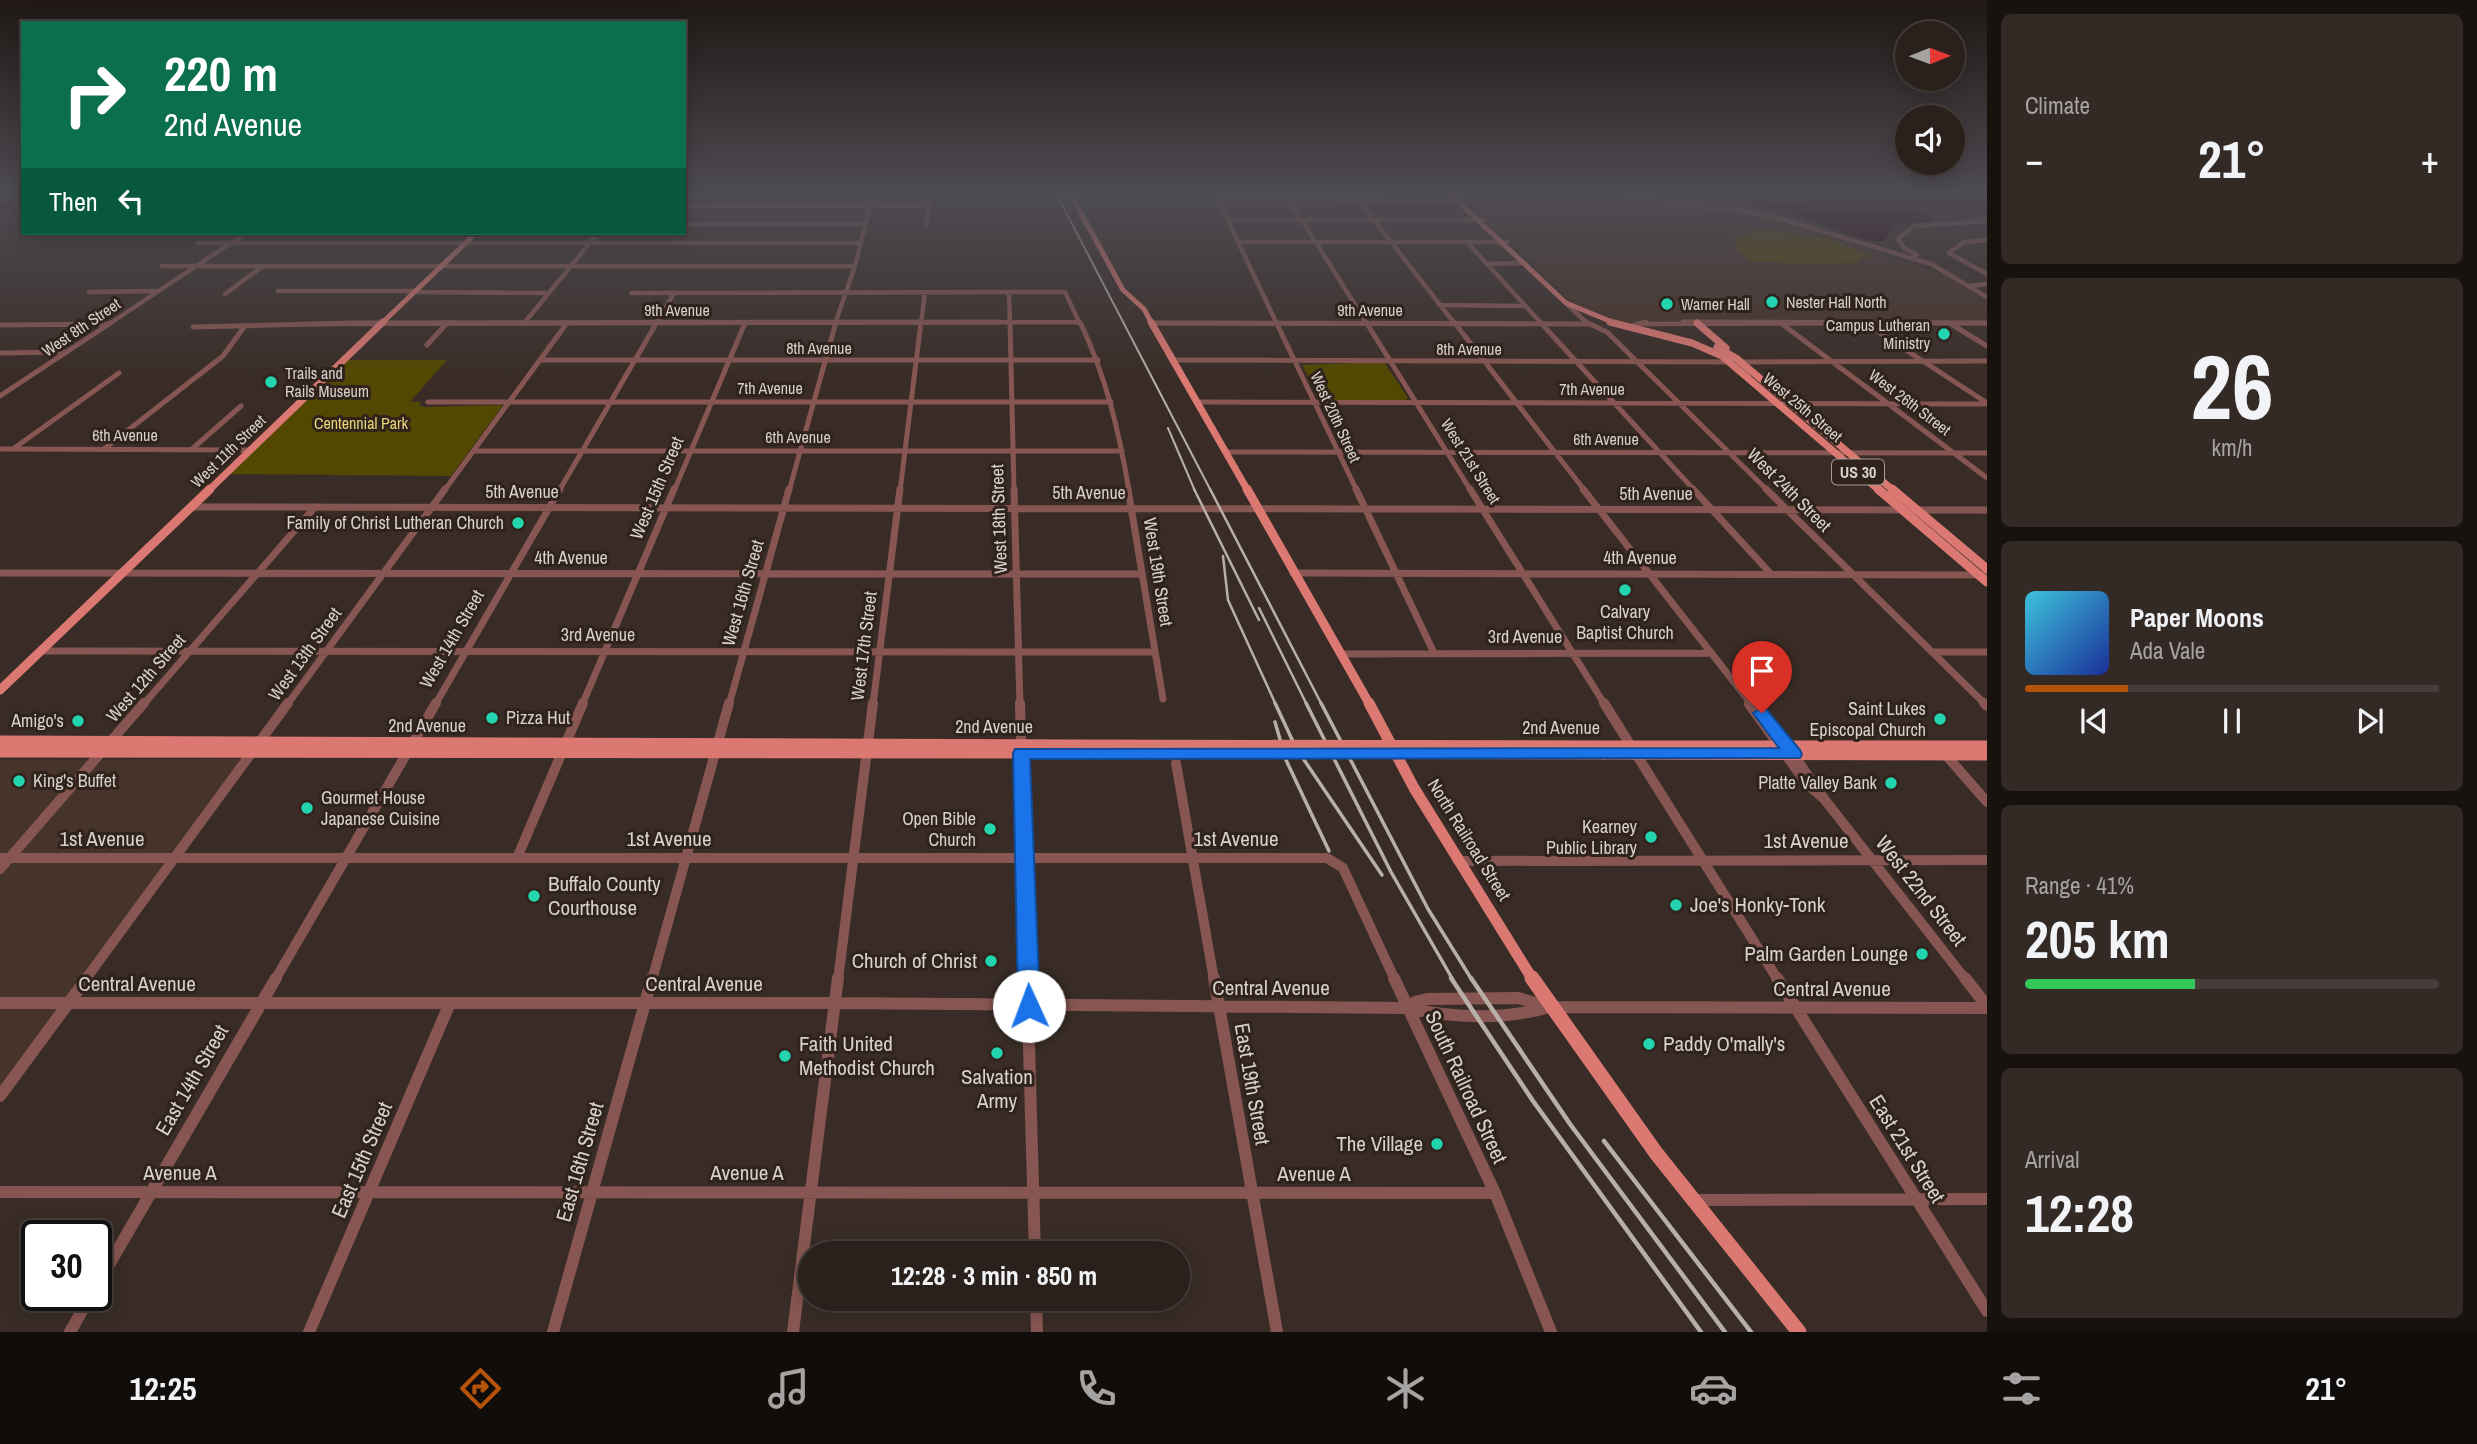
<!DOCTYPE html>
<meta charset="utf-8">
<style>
:root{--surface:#2b211c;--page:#332925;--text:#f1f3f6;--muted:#a6a3a3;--line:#473e3b;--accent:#b45309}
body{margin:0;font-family:"Archivo Narrow",sans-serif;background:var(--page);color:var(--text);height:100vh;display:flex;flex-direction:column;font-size:26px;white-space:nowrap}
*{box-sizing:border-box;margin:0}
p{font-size:23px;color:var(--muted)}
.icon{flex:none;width:38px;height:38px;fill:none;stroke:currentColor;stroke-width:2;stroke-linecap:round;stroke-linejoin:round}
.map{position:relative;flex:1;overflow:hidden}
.drawer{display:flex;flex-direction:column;gap:14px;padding:14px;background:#18120f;width:490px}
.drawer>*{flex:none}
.banner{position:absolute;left:21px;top:21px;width:665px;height:214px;border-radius:0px;box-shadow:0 4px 18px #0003,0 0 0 2px var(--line);background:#0b6e4f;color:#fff;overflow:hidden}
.needle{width:46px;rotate:89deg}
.buttons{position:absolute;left:1895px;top:21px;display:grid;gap:14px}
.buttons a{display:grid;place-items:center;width:70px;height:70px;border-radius:50%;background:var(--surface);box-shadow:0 4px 18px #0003,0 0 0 2px var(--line);font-size:35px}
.speed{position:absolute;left:21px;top:1220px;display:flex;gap:14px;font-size:35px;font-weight:700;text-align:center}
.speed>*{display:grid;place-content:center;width:91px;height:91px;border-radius:50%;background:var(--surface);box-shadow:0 4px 18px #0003,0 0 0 2px var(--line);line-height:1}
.speed .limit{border:4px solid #111;border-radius:10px;background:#fff;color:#111}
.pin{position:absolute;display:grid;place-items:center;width:60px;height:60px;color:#fff;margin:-72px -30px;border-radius:50% 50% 50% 0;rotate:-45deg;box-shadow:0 0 7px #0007}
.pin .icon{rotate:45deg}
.me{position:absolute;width:77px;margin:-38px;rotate:358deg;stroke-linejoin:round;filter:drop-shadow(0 0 5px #0008)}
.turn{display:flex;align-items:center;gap:24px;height:147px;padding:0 28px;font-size:32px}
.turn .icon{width:91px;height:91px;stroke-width:2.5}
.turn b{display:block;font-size:49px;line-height:60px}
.then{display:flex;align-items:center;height:66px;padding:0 28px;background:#0003;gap:14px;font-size:26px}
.big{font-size:52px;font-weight:700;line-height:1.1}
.drawer .widget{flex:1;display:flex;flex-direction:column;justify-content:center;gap:10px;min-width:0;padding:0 24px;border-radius:10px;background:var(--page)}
.drawer .dial{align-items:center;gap:0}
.dial b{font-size:91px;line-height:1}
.song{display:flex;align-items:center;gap:21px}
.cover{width:84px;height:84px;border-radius:10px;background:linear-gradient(135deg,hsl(190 70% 55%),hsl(230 70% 35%))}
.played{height:7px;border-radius:4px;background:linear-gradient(90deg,var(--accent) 25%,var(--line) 25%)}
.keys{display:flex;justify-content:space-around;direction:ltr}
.heat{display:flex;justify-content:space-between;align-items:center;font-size:38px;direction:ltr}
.charge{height:10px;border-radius:5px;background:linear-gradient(90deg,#34c759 41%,var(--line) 0)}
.trip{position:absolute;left:798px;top:1241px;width:392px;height:70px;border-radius:35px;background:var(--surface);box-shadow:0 4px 18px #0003,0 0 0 2px var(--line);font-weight:700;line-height:70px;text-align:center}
.menu{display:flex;height:112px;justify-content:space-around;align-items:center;background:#110d0b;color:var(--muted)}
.menu .icon{width:49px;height:49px}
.menu .current{color:var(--accent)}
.menu b{font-size:32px;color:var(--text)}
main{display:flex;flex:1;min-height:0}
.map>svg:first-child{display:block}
.built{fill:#463329}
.green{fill:#534801}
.water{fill:#300014}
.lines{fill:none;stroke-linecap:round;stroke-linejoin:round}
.stream{stroke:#300014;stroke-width:2}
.canal{stroke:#300014;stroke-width:5}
.minor-far4{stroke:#875652;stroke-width:4.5}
.minor-far3{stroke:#875652;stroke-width:5}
.minor-far2{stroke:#875652;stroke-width:7}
.minor-far1{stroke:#875652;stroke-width:10}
.minor{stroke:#875652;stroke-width:12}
.major-far4{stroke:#db7872;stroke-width:5}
.major-far3{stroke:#db7872;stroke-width:7}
.major-far2{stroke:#db7872;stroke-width:9}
.major-far1{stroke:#db7872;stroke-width:11}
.major{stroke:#db7872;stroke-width:15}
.rail-far3{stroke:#b8afa9;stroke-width:2}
.rail-far2{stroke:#b8afa9;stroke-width:2.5}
.rail-far1{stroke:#b8afa9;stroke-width:3.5}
.rail{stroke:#b8afa9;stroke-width:4.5}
.major-bridge{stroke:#db7872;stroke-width:11}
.route{fill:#1a73e8;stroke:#114b97;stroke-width:2}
.poi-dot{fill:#22d5af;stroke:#2f231c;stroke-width:2.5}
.labels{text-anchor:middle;stroke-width:6;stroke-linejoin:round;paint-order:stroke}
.far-poi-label{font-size:16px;fill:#d8d0cb;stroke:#2f231c;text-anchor:start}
.far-street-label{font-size:16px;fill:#d8d0cb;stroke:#2f231c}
.far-park-label{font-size:16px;fill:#e7d678;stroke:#2f231c}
.shield{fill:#2f231c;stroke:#a59c96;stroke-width:2}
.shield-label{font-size:16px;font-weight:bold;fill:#d8d0cb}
.street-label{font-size:18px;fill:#d8d0cb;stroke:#2f231c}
.poi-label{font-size:18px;fill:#d8d0cb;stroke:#2f231c;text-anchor:end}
.near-street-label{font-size:21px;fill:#d8d0cb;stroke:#2f231c}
.near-poi-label{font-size:21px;fill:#d8d0cb;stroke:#2f231c;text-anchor:start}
</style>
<main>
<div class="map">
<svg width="1987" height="1332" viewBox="0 0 1987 1332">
<rect width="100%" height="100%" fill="#392c26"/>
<path class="built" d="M1459,193H1722L1747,202L1708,203L1717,209L1785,222L1942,274L1987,299V322H1627L1605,316L1574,304Z
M242,759L0,1087V760Z"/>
<path class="green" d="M1730,193H1798L1808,199V202L1801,203L1808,207C1793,214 1779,203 1764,201C1752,199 1742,198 1730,193Z
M1750,230L1787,231L1799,236L1829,238L1873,257H1861L1863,258L1856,263L1791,264L1761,261L1754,263L1733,248L1736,244L1734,237L1751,234Z
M348,360H447L410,402H421L419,405L425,407L503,405L451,476L230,474Z
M1384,362L1408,398L1406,400L1322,401L1302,365Z"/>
<path class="water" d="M1798,193H1955L1987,197V213C1965,211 1940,201 1919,210L1936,220L1891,226L1892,231L1883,241H1872L1759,204L1760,201L1808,202Z"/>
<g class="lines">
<path class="stream" d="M0,199H23
M0,208L23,201"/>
<path class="canal" d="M1728,193L1759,203"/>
<path class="minor-far4" d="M1215,193L1277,324
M1285,193L1367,324
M1353,193L1455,324
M1612,193L1664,203L1737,210L1781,219L1931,264L1987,297
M1218,199L1464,201
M684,206H928
M1228,220H1485
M684,224H865
M926,227L929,196
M1987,240L1964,242L1949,253L1987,274
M1239,242H1508
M1467,242L1542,324
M198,243H861
M1913,259L1917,255L1904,248L1898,239L1914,226L1987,221
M1487,264L1522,263
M162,266H855
M1968,286L1987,284
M278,291H416
M89,292L157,291
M414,292L549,293
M631,293L1065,292L1080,324
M1009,293L1010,324
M225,294L263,266
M1566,303L1588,324
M1439,305L1525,306
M525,322L598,233
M1151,323L1526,324
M109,324L246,233
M318,324L1079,322
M656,324L674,293
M835,324L855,266L873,193
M921,324L925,293
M1639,324L1987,323"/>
<path class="minor-far3" d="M1010,322L1014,491
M1080,322C1106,376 1119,431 1129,491
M1276,322L1357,491
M1366,322L1471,491
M1454,322L1585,491
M1540,322L1695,491
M1586,322L1607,332L1768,491
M1683,322L1987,323
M1151,323L1588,324
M1782,324L1987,478
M1866,324L1987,403
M1951,324L1987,346
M0,325L108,324
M1634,325L1646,322
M193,327L352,323L1000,322
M427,345L448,322
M0,353L66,352
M540,360H1098
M1173,360L1733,362L1751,373
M1741,362L1987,361
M0,396L112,322
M428,402H1111
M1197,402L1987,404
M0,449L250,450
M13,449L119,373
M104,449L223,356L244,327
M192,449L241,406
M473,451H1122
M1225,452L1987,453
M444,491L567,323
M559,491L657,322
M674,491L745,323
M789,491L836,322
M900,491L921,322"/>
<path class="minor-far2" d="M1014,489L1020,705
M1128,489L1163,699
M1356,489L1434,653
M1470,489L1605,705
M1583,489L1752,705
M1693,489L1771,574
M1766,489L1986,705
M191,507L1987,510
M0,573L1142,574
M1293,573L1987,575
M41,651L1154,652
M1932,652H1987
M1340,654L1711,653
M143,705L315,507
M287,705L445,489
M435,705L560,489
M582,705L674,489
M729,705L789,489
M873,705L900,489"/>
<path class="minor-far1" d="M1020,703L1021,745
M1604,703L1631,746
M1750,703L1793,754L1825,800L1966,980
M1984,703L1987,706
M1749,704L1807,784L1823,798
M1021,753L1027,980
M1636,754L1778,980
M1945,754L1987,802
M1176,763L1214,980
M0,858H1327L1343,868L1395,980
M517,858L583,703
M1458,861L1987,860
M0,869L144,703
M85,980L288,703
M275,980L436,703
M652,980L729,703
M838,980L873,703"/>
<path class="minor" d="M1027,978L1035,1253
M1214,978L1277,1332
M1394,978L1495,1193L1551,1332
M1777,978L1987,1311
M1965,978L1987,1006
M0,1003H835L1408,1008C1454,1018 1504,1020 1550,1007
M1408,1008L1415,1002L1427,999L1518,998L1550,1007L1987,1008
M0,1096L87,978
M0,1192L1495,1193
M1693,1200L1987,1199
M96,1287L276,978
M1036,1298L1037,1332
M70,1332L91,1295
M309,1332L450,1003
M553,1332L652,978
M793,1332L838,978"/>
<path class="major-far4" d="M1070,193L1123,290L1144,309L1152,324
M1449,193L1566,303L1617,324
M381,324L476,233"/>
<path class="major-far3" d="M1151,322L1248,491
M1610,322L1692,343L1722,356L1880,491
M1697,323L1726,348
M1717,347L1736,358L1894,491
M208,491L383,322"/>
<path class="major-far2" d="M1247,489L1370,705
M1878,489L1987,582
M1892,489L1987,569
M0,690L210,489"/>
<path class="major-far1" d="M1369,703L1414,788L1533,980
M0,741L1075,745
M1598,746H1987
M0,752L1077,753
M1604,754L1987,755"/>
<path class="major" d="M1532,978L1656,1153L1799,1332"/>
<path class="rail-far3" d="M1056,193L1211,491
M1168,428L1195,491"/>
<path class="rail-far2" d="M1194,489L1259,620
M1210,489L1322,705
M1223,556L1228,600L1276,705
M1259,608L1307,705"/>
<path class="rail-far1" d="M1275,703L1296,748L1382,875
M1306,703L1391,872L1453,980
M1321,703L1428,909L1472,980
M1275,722L1286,760L1329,851"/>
<path class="rail" d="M1451,978L1533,1101L1701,1332
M1471,978L1570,1124L1725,1332
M1604,1141L1751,1332"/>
<path class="major-bridge" d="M1075,745L1598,746
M1077,753L1604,754"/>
</g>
<linearGradient id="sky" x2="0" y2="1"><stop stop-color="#1f1815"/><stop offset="0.51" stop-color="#4e4b52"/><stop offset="1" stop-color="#4e4b52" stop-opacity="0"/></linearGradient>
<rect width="1987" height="380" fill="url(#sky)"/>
<path class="route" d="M1762,708L1767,710L1800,750L1802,754L1800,758L1030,759L1040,1006L1036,1013L1029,1015L1021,1013L1018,1006L1013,753L1015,749L1779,748L1753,713Z"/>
<g class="poi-dot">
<circle cx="1772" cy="302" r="7"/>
<circle cx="1667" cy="304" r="7"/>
<circle cx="1944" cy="334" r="7"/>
<circle cx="271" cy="382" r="7"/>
<circle cx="518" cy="523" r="7"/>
<circle cx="1625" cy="590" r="7"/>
<circle cx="492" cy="718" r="7"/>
<circle cx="1940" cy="719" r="7"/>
<circle cx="78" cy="721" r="7"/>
<circle cx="19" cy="781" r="7"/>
<circle cx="1891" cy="783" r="7"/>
<circle cx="307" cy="808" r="7"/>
<circle cx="990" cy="829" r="7"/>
<circle cx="1651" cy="837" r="7"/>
<circle cx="534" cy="896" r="7"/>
<circle cx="1676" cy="905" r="7"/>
<circle cx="1922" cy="954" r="7"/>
<circle cx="991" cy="961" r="7"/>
<circle cx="1649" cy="1044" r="7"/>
<circle cx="997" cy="1053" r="7"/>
<circle cx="785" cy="1056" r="7"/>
<circle cx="1437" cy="1144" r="7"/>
</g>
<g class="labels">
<g class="far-poi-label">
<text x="1786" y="308">Nester Hall North</text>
<text x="1681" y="310">Warner Hall</text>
<text x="1930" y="331" text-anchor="end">Campus Lutheran<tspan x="1930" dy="18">Ministry</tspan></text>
<text x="285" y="379">Trails and<tspan x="285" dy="18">Rails Museum</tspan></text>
</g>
<g class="far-street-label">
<text x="677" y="316">9th Avenue</text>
<text x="1370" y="316">9th Avenue</text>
<text transform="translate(81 327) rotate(-34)" y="6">West 8th Street</text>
<text x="819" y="354">8th Avenue</text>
<text x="1469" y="355">8th Avenue</text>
<text x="770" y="394">7th Avenue</text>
<text x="1592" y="395">7th Avenue</text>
<text transform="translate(1910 402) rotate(37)" y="6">West 26th Street</text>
<text transform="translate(1803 407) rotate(40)" y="6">West 25th Street</text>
<text transform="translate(1336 417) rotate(65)" y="6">West 20th Street</text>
<text x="125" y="441">6th Avenue</text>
<text x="798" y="443">6th Avenue</text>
<text x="1606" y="445">6th Avenue</text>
<text transform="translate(228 451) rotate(-44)" y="6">West 11th Street</text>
<text transform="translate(1471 461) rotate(58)" y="6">West 21st Street</text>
</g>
<g class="far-park-label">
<text x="361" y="429">Centennial Park</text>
</g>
<rect class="shield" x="1832" y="459.5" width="52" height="25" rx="5"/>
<g class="shield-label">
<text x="1858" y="478">US 30</text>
</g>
<g class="street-label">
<text transform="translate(657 488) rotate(-67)" y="6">West 15th Street</text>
<text transform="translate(1789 490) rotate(45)" y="6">West 24th Street</text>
<text x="522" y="498">5th Avenue</text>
<text x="1089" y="499">5th Avenue</text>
<text x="1656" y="500">5th Avenue</text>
<text transform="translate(999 519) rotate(-92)" y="6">West 18th Street</text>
<text x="571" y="564">4th Avenue</text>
<text x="1640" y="564">4th Avenue</text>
<text transform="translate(1158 572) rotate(81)" y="6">West 19th Street</text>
<text transform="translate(743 593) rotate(-74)" y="6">West 16th Street</text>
<text x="598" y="641">3rd Avenue</text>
<text x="1525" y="643">3rd Avenue</text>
<text transform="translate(452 639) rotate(-60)" y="6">West 14th Street</text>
<text transform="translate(864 646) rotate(-83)" y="6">West 17th Street</text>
<text transform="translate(305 654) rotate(-54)" y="6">West 13th Street</text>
<text transform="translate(146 678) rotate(-49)" y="6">West 12th Street</text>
<text x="427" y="732">2nd Avenue</text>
<text x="994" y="733">2nd Avenue</text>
<text x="1561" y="734">2nd Avenue</text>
<text transform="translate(1469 840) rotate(58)" y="6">North Railroad Street</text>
</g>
<g class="poi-label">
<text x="504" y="529">Family of Christ Lutheran Church</text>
<text x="1625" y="618" text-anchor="middle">Calvary<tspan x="1625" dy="21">Baptist Church</tspan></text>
<text x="1926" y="715">Saint Lukes<tspan x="1926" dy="21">Episcopal Church</tspan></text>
<text x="506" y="724" text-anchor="start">Pizza Hut</text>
<text x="64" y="727">Amigo's</text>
<text x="33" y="787" text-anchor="start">King's Buffet</text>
<text x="1877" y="789">Platte Valley Bank</text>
<text x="321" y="804" text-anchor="start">Gourmet House<tspan x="321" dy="21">Japanese Cuisine</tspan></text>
<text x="976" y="825">Open Bible<tspan x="976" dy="21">Church</tspan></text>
<text x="1637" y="833">Kearney<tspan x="1637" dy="21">Public Library</tspan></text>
</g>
<g class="near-street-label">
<text x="102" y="846">1st Avenue</text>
<text x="669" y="846">1st Avenue</text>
<text x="1236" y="846">1st Avenue</text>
<text x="1806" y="848">1st Avenue</text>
<text transform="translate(1921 891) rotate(52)" y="7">West 22nd Street</text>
<text x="137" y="991">Central Avenue</text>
<text x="704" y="991">Central Avenue</text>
<text x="1271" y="995">Central Avenue</text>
<text x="1832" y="996">Central Avenue</text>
<text transform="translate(192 1080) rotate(-60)" y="7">East 14th Street</text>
<text transform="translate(1252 1084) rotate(80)" y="7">East 19th Street</text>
<text transform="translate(1466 1087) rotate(65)" y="7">South Railroad Street</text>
<text transform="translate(1907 1149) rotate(58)" y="7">East 21st Street</text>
<text transform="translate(362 1160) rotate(-67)" y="7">East 15th Street</text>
<text transform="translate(580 1162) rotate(-74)" y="7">East 16th Street</text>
<text x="180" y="1180">Avenue A</text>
<text x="747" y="1180">Avenue A</text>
<text x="1314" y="1181">Avenue A</text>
</g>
<g class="near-poi-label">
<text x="548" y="891">Buffalo County<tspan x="548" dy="24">Courthouse</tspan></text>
<text x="1690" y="912">Joe's Honky-Tonk</text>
<text x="1908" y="961" text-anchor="end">Palm Garden Lounge</text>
<text x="977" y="968" text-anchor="end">Church of Christ</text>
<text x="799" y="1051">Faith United<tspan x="799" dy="24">Methodist Church</tspan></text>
<text x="1663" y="1051">Paddy O'mally's</text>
<text x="997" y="1084" text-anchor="middle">Salvation<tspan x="997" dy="24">Army</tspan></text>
<text x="1423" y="1151" text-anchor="end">The Village</text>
</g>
</g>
</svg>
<div class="buttons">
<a><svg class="needle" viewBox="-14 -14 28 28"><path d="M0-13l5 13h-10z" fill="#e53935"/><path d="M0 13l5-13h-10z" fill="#a6a3a3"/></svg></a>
<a><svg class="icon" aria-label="sound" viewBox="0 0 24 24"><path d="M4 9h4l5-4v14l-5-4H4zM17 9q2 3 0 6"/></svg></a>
</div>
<div class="speed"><div class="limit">30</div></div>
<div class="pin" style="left:1762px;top:713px;background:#d93025"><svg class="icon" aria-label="arrive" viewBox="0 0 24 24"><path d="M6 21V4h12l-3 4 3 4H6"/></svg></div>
<svg class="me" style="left:1029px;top:1006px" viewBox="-20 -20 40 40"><circle r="19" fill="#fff"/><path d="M0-13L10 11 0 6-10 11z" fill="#1a73e8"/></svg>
<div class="trip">12:28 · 3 min · 850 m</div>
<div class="banner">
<div class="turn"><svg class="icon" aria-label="right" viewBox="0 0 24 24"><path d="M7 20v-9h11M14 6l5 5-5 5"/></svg><div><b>220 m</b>2nd Avenue</div></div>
<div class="then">Then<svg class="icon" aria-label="left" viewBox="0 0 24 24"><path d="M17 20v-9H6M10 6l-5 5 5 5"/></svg></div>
</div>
</div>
<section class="drawer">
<div class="widget"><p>Climate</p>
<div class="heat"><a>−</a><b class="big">21°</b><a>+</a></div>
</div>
<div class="widget dial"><b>26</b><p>km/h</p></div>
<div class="widget">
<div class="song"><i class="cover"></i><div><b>Paper Moons</b><p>Ada Vale</p></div></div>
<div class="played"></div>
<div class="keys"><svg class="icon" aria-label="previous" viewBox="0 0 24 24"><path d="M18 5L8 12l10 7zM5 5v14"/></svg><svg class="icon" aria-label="pause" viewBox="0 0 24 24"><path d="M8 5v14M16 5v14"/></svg><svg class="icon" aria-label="next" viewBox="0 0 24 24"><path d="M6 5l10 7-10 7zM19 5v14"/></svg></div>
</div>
<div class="widget"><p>Range · 41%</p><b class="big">205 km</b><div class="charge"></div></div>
<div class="widget"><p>Arrival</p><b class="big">12:28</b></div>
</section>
</main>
<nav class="menu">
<b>12:25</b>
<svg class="icon current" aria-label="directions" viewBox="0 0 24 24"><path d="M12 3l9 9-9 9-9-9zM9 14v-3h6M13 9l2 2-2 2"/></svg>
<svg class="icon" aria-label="music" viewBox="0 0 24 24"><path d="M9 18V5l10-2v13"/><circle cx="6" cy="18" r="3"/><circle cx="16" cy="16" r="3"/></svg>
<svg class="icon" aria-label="phone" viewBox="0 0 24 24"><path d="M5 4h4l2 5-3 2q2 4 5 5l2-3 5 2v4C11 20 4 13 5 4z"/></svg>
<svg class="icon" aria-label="climate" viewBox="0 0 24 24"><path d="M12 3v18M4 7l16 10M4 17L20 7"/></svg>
<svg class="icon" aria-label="car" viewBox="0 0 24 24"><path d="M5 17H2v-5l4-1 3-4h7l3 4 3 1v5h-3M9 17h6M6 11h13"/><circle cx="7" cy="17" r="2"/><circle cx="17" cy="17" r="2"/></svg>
<svg class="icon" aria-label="filters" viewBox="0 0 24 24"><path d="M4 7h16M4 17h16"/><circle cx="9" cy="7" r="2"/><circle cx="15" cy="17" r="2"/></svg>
<b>21°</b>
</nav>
